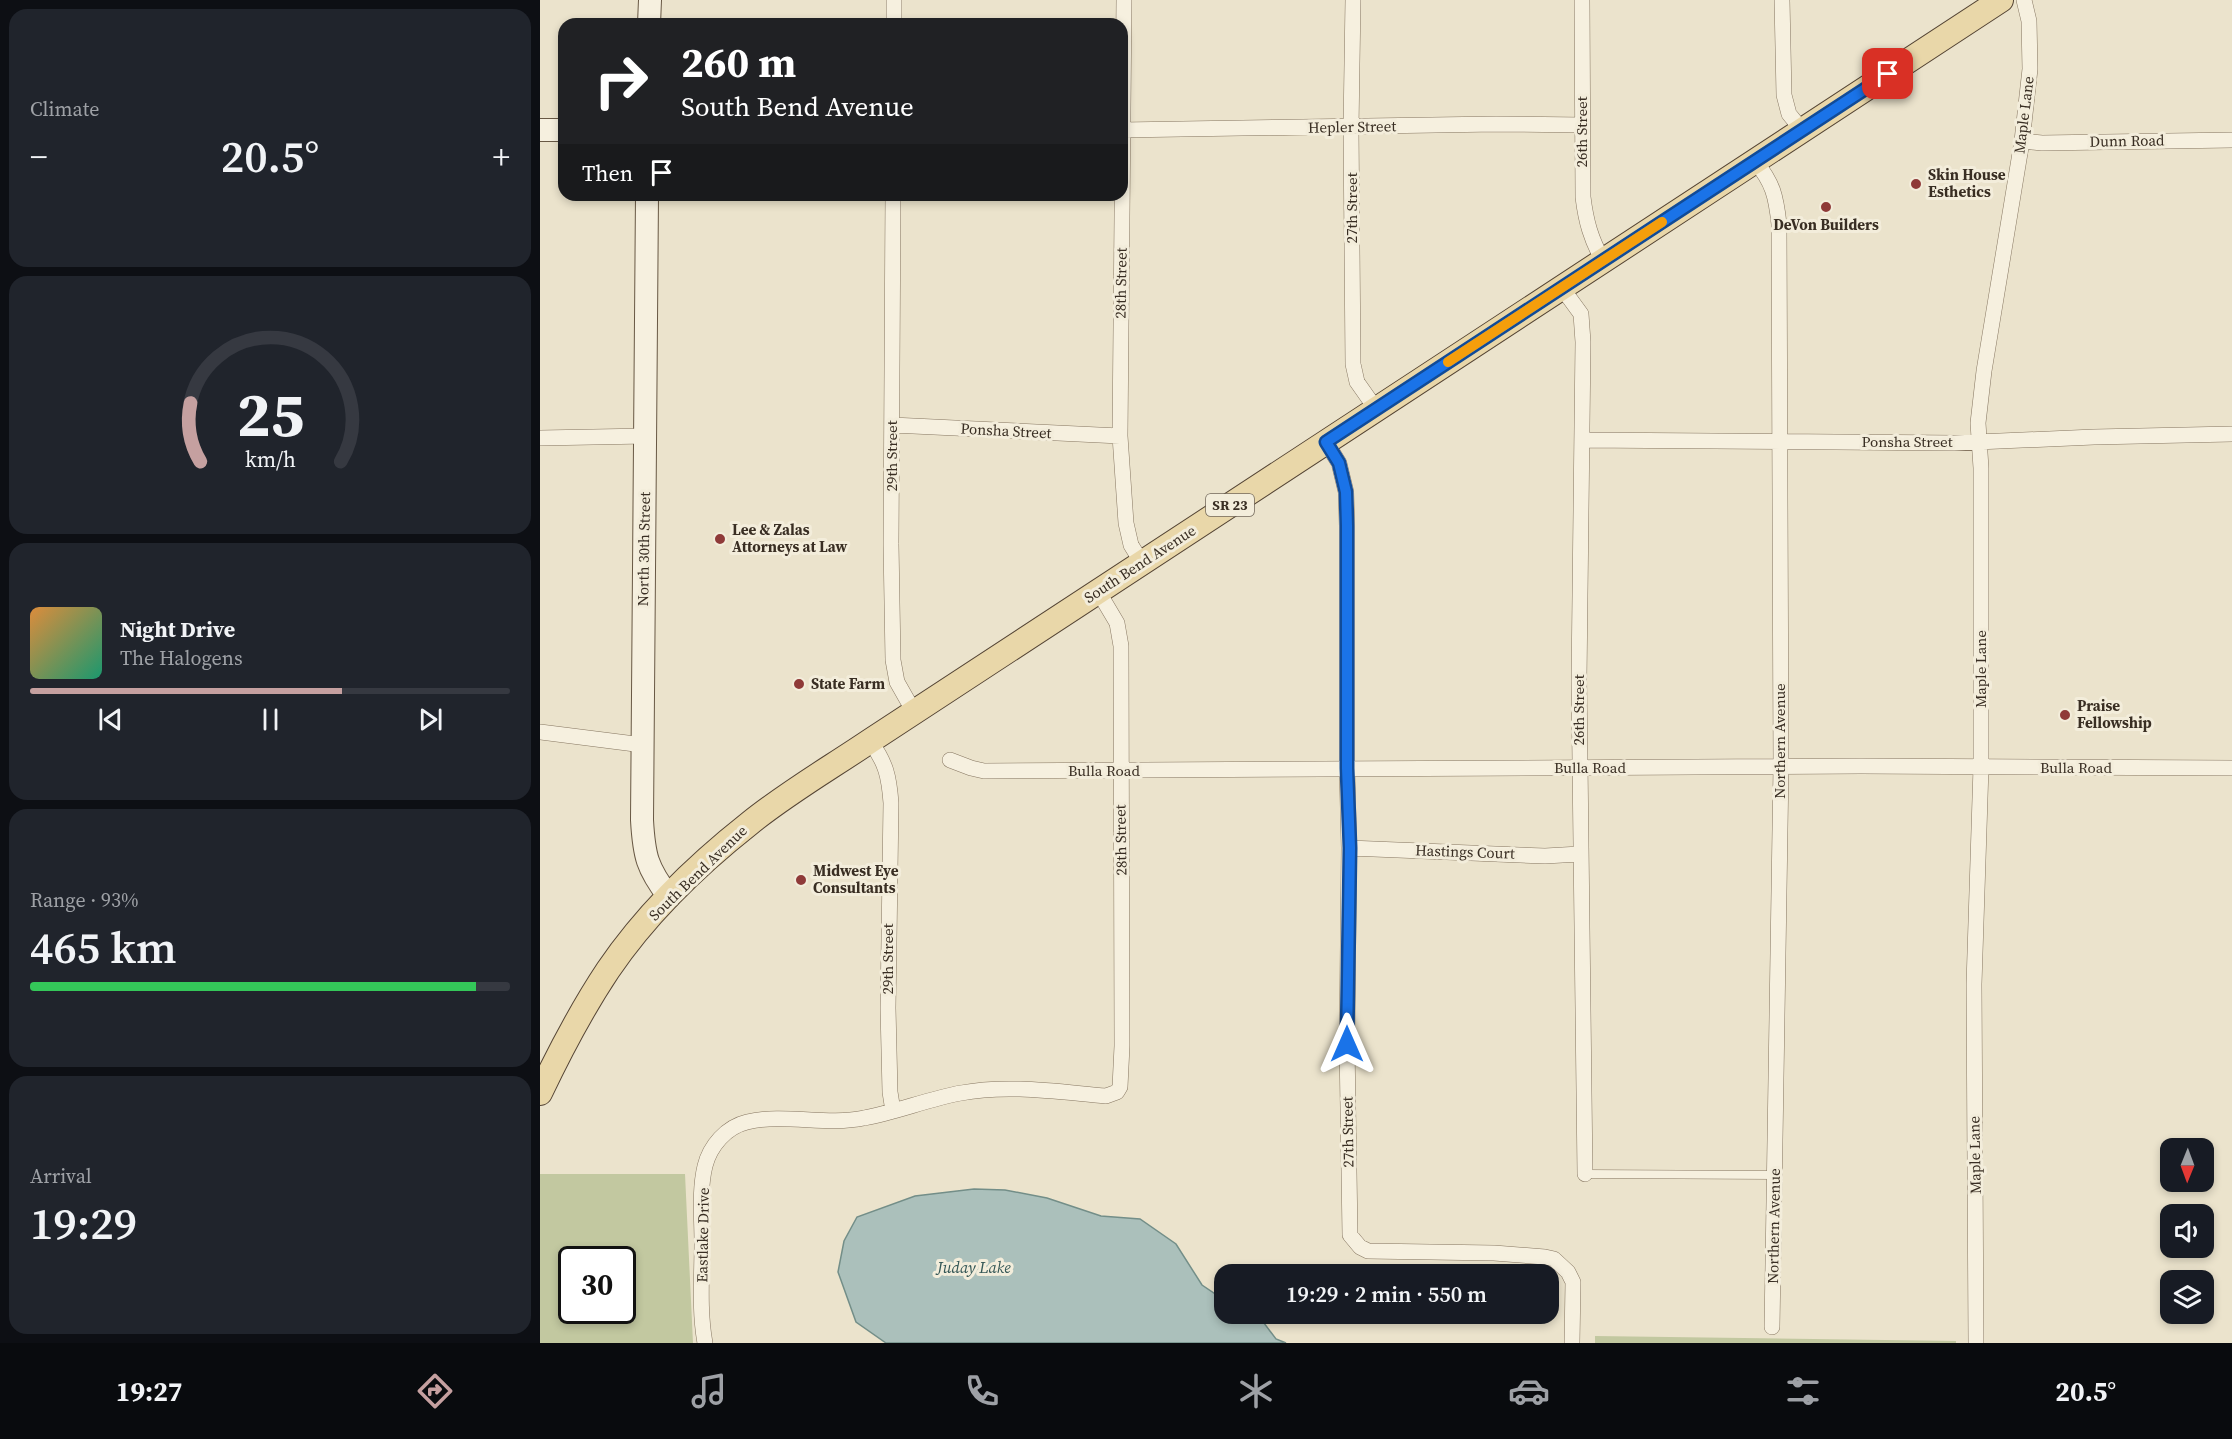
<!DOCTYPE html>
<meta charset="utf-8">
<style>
:root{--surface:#171b24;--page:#20242c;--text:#f1f3f6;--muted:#9ea1a6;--line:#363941;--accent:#c5a0a0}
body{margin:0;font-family:"Source Serif 4",serif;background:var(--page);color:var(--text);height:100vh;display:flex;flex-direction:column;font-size:22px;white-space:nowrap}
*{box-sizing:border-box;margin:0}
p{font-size:20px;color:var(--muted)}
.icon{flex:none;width:33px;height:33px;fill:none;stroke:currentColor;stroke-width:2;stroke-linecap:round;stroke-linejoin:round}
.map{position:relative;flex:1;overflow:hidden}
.drawer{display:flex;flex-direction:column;gap:9px;padding:9px;background:#0d0f14;width:540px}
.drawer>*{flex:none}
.banner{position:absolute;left:18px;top:18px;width:570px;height:183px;border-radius:18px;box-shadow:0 3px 9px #0003;background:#202124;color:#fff;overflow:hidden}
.needle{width:39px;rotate:181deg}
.controls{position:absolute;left:1620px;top:1138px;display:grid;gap:12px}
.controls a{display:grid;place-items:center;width:54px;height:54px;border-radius:12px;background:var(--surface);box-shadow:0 3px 9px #0003;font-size:30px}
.speed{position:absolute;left:18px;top:1246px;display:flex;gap:12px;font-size:30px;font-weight:700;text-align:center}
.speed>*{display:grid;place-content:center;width:78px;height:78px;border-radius:50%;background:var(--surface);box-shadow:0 3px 9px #0003;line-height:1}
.speed .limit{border:3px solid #111;border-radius:9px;background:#fff;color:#111}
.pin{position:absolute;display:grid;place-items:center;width:51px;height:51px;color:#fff;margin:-26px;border-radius:12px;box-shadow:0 3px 9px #0006}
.me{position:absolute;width:66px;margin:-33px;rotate:0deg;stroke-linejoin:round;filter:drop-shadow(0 0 4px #0008)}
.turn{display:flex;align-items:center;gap:21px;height:126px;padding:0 24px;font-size:27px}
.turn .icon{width:78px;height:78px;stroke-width:2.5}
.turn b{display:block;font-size:42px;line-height:51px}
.then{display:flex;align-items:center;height:57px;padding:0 24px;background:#0003;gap:12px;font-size:22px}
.big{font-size:45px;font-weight:600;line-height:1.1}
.drawer .card{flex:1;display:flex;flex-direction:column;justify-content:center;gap:9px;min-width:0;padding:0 21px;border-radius:18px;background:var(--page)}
.drawer .dial{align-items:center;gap:0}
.dial svg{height:156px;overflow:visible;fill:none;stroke:var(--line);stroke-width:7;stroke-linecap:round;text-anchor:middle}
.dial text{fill:var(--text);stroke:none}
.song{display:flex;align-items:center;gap:18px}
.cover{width:72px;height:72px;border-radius:9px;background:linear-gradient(135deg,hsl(30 70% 55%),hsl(160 70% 35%))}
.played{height:6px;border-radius:3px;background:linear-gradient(90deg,var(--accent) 65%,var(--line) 65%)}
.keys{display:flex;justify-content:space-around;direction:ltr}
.heat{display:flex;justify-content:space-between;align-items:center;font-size:33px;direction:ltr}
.charge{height:9px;border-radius:4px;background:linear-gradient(90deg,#34c759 93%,var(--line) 0)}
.trip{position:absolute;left:674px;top:1264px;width:345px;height:60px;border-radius:18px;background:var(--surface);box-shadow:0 3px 9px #0003;font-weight:600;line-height:60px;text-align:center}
.tab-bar{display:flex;height:96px;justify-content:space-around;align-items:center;background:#090b0e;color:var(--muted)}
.tab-bar .icon{width:42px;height:42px}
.tab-bar .active{color:var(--accent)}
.tab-bar b{font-size:27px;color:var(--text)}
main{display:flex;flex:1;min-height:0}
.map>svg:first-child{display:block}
.green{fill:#c2c8a0;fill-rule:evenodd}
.water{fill:#abc0bb;stroke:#738e88;stroke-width:1.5}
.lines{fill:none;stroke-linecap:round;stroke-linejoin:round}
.lane-casing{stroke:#867661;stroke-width:9}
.street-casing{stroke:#867661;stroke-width:16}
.secondary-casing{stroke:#685844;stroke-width:24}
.primary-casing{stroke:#554535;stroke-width:26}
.lane{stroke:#f6f0df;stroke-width:8}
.street{stroke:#f6f0df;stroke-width:15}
.secondary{stroke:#f6f0df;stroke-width:22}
.primary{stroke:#e9d7a9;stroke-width:24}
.route-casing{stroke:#114b97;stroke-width:15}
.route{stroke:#1a73e8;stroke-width:10}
.slow{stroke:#f59e0b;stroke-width:10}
.poi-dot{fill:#8f3a38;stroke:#f3eddb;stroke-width:2}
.labels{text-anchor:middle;stroke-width:6;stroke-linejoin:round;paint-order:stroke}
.shield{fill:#f3eddb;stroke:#71675a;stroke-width:1.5}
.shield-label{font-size:14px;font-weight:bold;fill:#392e23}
.street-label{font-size:15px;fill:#392e23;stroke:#f3eddb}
.poi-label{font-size:15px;font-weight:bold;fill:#392e23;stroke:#f3eddb;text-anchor:start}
.water-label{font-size:16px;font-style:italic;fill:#345756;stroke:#f3eddb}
</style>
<main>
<section class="drawer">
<div class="card"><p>Climate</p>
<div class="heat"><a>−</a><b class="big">20.5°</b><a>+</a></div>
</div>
<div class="card dial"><svg viewBox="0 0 100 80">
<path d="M14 69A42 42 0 1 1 86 69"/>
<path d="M14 69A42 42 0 0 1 9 39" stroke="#c5a0a0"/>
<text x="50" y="56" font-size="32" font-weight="700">25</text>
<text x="50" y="72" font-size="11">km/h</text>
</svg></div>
<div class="card">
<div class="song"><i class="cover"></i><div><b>Night Drive</b><p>The Halogens</p></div></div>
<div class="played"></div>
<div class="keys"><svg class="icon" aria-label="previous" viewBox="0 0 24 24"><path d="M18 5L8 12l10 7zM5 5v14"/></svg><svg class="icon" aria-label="pause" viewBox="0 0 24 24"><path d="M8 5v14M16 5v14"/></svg><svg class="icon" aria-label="next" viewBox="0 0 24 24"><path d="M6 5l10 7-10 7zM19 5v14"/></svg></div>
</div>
<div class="card"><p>Range · 93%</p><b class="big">465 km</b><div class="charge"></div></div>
<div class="card"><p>Arrival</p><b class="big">19:29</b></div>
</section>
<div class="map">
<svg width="1692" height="1343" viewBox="0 0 1692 1343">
<rect width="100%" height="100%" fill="#ebe3cc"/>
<path class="green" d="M0,1174H145L153,1343H0ZM32,1260H82V1311H32Z
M1055,1336L1416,1341V1343H1055Z"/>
<path class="water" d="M434,1189L465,1190L507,1198L561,1216L600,1219L636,1244L662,1285L684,1300V1314L718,1315L736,1339L746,1343H346L316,1322L298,1272L304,1241L317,1217L375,1196Z"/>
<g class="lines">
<defs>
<path id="lane" d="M1045,1174L1235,1175"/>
<path id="street" d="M584,0L580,436L586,523L591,545L602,563
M813,0L811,128L813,364L817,382L836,409
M1042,0L1043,197C1046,222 1051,239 1063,261
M1242,0L1244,95L1249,114L1262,130
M354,24V0
M582,130L956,124L1042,125
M1482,141L1502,143L1692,140
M1215,161C1233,183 1236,196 1239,224L1241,767L1232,1327
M353,195L351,544L353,660L357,682L374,712
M1022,288L1041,314L1043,342L1039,680L1045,1174
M352,425L580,436
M0,438L106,436
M1042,440L1414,443L1554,437L1692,434
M786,442L799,463L806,492L807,526V768L809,848L807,1044L810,1235L820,1247L828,1251L954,1253L1005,1257L1014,1259L1028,1272L1033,1282L1032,1343
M0,732L103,745
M330,741C346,763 349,776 351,803L348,1008L350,1092L353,1111
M410,760L431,768L444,771L1321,766L1692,768
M809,848L1005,856L1040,854
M165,1343C159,1310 162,1276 162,1243C162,1218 159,1191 165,1166C170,1146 186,1127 207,1122C245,1113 286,1126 324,1118C357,1112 388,1099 421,1093C467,1084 519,1092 566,1096L577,1092L580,1087L582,1046L581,646L577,623L558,591
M1436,1343L1434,984L1441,767V468L1438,423L1444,371L1482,141L1490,69L1489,21L1484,0"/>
<path id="secondary" d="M109,24L110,0
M0,130H24
M107,195L102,820C104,856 107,868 129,897"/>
<path id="primary" d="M0,1093C20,1051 42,1009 68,970C106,914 158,864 210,823C247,793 290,768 330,741L1461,0"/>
</defs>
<use href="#lane" class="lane-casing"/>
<use href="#street" class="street-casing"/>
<use href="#secondary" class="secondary-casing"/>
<use href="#primary" class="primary-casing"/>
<use href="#lane" class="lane"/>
<use href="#street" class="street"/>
<use href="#secondary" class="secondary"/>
<use href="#primary" class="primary"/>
</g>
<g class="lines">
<defs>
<path id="route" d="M807,1044L810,848L807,768V526L806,492L799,463L786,442L1348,74"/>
</defs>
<use href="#route" class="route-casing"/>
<use href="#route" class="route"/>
<path class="slow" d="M908,362L1122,222"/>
</g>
<g class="poi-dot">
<circle cx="1376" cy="184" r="6"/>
<circle cx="1286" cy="207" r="6"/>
<circle cx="180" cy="539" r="6"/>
<circle cx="259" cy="684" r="6"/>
<circle cx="1525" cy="715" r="6"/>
<circle cx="261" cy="880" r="6"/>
</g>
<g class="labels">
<rect class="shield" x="666" y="494" width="48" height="22" rx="4.5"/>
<g class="shield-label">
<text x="690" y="510">SR 23</text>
</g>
<g class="street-label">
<text transform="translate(1484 115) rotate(-83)" y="5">Maple Lane</text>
<text transform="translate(812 127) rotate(-1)" y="5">Hepler Street</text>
<text transform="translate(1042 132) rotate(-90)" y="5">26th Street</text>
<text transform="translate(1587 141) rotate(-1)" y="5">Dunn Road</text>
<text transform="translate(812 208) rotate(-90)" y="5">27th Street</text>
<text transform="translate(581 283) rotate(-89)" y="5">28th Street</text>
<text transform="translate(466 431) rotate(3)" y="5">Ponsha Street</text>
<text x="1367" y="447">Ponsha Street</text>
<text transform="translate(352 456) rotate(-90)" y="5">29th Street</text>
<text transform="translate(104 549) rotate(-89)" y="5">North 30th Street</text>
<text transform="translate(600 564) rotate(-33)" y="5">South Bend Avenue</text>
<text transform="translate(1441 669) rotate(-90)" y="5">Maple Lane</text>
<text transform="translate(1039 710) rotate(-90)" y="5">26th Street</text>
<text transform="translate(1240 741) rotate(-90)" y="5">Northern Avenue</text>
<text x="1050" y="773">Bulla Road</text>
<text x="1536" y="773">Bulla Road</text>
<text x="564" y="776">Bulla Road</text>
<text transform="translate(581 840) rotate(-91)" y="5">28th Street</text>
<text transform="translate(925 852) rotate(2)" y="5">Hastings Court</text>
<text transform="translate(158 873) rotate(-44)" y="5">South Bend Avenue</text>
<text transform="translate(348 959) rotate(-90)" y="5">29th Street</text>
<text transform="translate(808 1132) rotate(-91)" y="5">27th Street</text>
<text transform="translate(1435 1155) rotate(-91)" y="5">Maple Lane</text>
<text transform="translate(1234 1226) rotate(-89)" y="5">Northern Avenue</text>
<text transform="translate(163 1235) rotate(-89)" y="5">Eastlake Drive</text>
</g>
<g class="poi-label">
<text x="1388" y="180">Skin House<tspan x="1388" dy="17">Esthetics</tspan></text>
<text x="1286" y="230" text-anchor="middle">DeVon Builders</text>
<text x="192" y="535">Lee &amp; Zalas<tspan x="192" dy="17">Attorneys at Law</tspan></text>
<text x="271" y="689">State Farm</text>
<text x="1537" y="711">Praise<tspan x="1537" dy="17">Fellowship</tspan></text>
<text x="273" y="876">Midwest Eye<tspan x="273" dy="17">Consultants</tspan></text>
</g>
<g class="water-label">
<text x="434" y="1273">Juday Lake</text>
</g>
</g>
</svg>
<div class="controls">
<a><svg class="needle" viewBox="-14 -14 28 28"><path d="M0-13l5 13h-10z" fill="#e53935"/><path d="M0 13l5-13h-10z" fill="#9ea1a6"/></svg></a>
<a><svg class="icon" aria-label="sound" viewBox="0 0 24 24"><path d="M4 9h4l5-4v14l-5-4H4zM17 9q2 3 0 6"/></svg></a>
<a><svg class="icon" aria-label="layers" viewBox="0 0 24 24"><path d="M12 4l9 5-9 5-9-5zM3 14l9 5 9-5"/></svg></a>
</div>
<div class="speed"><div class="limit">30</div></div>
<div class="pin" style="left:1348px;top:74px;background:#d93025"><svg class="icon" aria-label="arrive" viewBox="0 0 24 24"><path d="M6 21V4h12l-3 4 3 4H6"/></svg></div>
<svg class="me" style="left:807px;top:1044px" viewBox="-20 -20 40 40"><path d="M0-17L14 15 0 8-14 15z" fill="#1a73e8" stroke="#fff" stroke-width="4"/></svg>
<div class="trip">19:29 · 2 min · 550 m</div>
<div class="banner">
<div class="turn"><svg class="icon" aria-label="right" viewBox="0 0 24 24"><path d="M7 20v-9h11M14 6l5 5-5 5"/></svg><div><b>260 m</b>South Bend Avenue</div></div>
<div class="then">Then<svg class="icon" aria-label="arrive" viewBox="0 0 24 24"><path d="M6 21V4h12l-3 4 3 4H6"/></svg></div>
</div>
</div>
</main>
<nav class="tab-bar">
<b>19:27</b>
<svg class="icon active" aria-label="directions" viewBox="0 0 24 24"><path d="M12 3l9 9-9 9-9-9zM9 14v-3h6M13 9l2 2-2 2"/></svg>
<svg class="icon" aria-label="music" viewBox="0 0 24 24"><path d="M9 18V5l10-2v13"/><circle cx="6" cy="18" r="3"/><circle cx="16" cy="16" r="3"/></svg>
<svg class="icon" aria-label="phone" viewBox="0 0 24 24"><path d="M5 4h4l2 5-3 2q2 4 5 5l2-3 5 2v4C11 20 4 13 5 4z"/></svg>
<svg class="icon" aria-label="climate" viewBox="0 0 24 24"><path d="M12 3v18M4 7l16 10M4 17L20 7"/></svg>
<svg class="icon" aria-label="car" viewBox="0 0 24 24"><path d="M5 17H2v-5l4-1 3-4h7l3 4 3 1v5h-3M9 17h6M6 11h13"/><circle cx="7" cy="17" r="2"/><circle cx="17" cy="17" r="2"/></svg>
<svg class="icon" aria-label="filters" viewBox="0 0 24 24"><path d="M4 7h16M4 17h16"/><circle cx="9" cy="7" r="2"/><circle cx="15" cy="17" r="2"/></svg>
<b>20.5°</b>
</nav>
